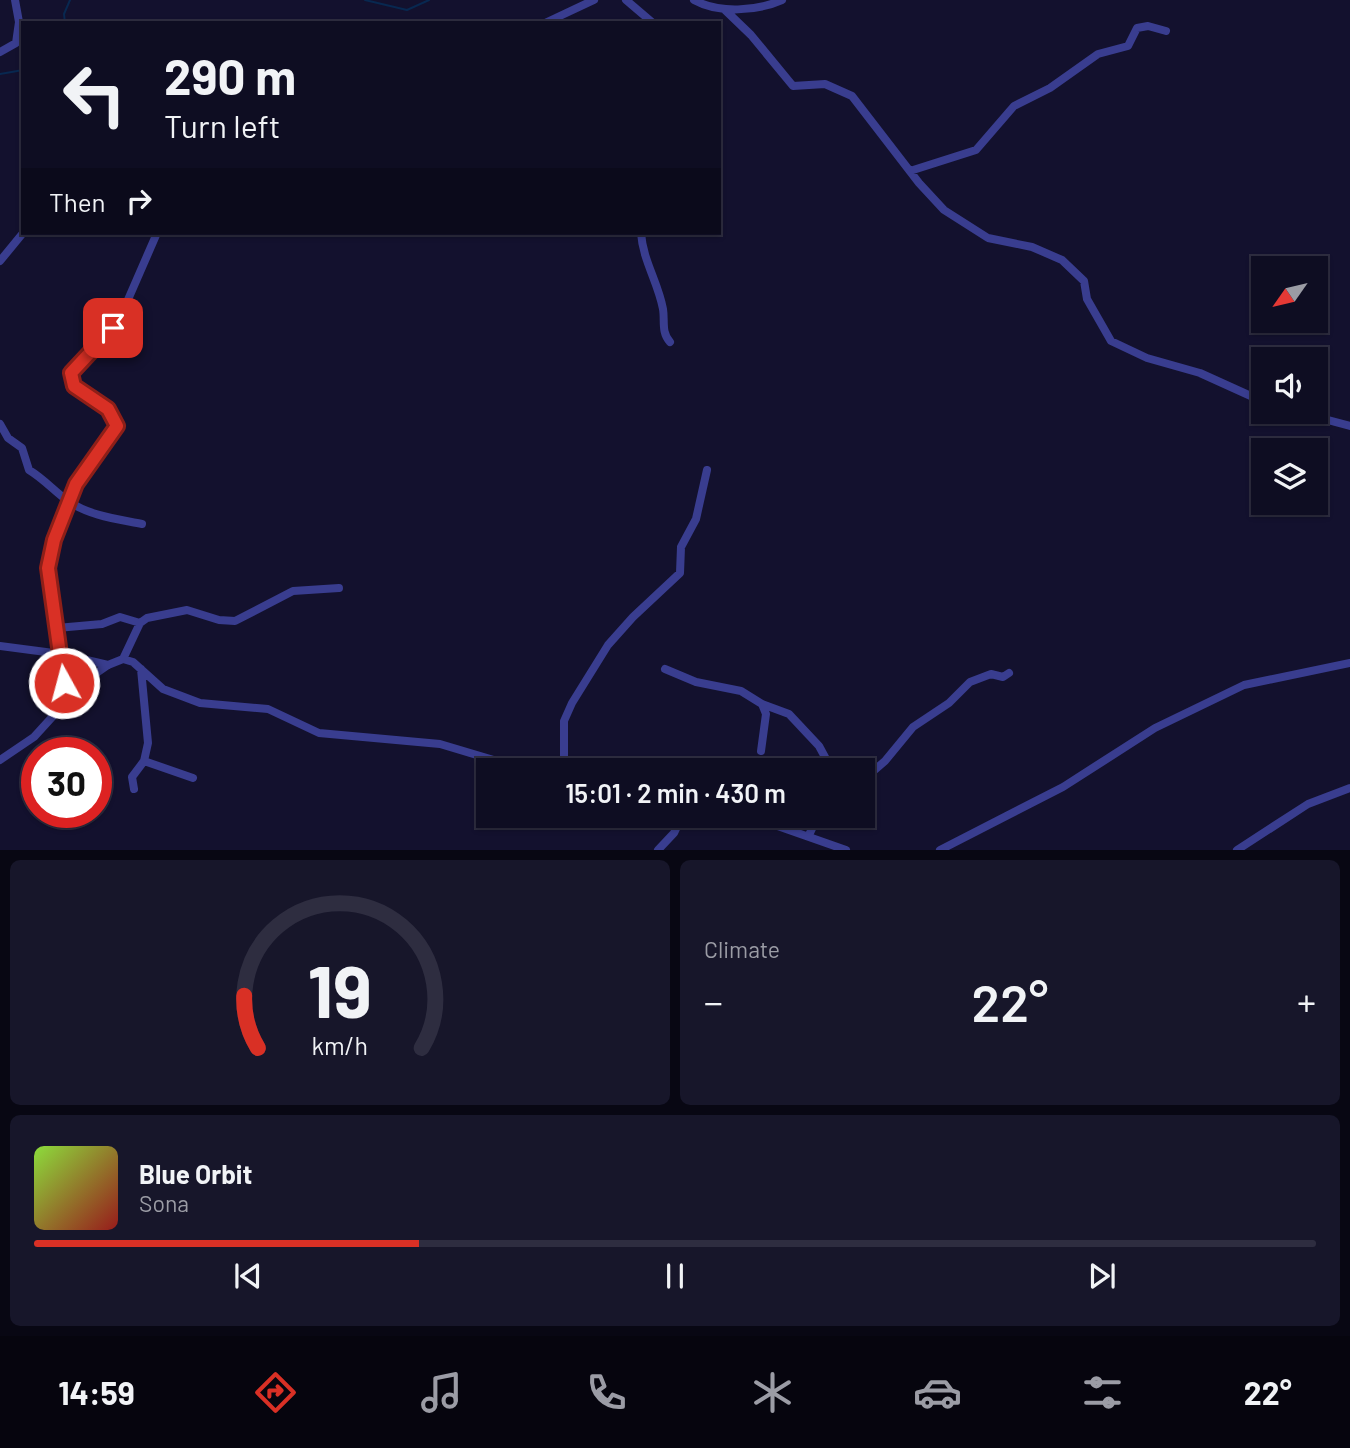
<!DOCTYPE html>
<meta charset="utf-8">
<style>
:root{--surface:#0e0d22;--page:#17162a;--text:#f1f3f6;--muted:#9b9ca5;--line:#2e2d40;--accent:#d93025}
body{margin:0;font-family:Barlow,sans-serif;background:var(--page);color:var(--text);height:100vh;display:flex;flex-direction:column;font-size:26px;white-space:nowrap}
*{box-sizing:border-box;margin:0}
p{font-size:23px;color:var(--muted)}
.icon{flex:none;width:38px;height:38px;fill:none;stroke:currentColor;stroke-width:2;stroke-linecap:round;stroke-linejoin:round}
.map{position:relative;height:850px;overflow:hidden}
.panel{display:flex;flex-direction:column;gap:10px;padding:10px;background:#080713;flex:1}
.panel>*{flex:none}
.top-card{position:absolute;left:21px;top:21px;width:700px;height:214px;border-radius:0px;box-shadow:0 2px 5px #0004,0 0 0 2px var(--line);background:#0e0d22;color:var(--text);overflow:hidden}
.needle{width:46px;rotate:236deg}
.controls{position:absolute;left:1251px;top:256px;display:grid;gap:14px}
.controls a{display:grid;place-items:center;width:77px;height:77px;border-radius:0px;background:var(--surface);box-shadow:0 2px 5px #0004,0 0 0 2px var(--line);font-size:35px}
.speed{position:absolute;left:21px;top:737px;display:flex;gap:14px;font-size:35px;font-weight:700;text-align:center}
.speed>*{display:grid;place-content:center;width:91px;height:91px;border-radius:50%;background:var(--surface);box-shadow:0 2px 5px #0004,0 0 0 2px var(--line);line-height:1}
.speed .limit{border:10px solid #d22;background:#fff;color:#111}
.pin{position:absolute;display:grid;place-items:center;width:60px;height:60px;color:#fff;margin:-30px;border-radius:14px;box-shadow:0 4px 10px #0006}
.me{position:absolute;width:77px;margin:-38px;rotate:353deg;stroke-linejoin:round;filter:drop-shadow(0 0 5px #0008)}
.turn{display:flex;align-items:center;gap:24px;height:147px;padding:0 28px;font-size:32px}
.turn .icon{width:91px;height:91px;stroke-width:2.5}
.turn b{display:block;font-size:49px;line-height:60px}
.then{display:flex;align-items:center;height:66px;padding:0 28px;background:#0003;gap:14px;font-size:26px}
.big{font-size:52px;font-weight:600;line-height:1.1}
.panel .tile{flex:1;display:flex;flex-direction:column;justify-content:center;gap:10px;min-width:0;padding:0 24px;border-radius:10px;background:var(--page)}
.panel .dial{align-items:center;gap:0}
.dial svg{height:182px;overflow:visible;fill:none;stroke:var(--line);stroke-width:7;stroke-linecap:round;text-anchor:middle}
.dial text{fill:var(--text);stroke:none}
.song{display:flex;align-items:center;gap:21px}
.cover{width:84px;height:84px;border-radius:10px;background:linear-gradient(135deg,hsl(90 70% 55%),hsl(0 70% 35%))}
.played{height:7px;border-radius:4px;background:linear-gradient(90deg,var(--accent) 30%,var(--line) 30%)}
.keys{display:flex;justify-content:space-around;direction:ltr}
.heat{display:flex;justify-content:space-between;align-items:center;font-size:38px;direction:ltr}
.panel .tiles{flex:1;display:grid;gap:10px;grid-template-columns:1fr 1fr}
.tile:last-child{grid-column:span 2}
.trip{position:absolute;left:476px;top:758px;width:399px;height:70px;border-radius:0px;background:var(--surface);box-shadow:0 2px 5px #0004,0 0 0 2px var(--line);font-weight:600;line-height:70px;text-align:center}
.dock{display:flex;height:112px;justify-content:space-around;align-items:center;background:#06050e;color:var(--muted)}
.dock .icon{width:49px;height:49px}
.dock .current{color:var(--accent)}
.dock b{font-size:32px;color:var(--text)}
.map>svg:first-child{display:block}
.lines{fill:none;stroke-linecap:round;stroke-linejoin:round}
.stream{stroke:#082850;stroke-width:2}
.minor{stroke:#393d8f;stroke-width:8}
.route-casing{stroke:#8d1f18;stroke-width:18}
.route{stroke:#d93025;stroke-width:12}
</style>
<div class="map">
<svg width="1350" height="850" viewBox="0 0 1350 850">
<rect width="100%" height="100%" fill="#13112e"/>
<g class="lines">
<path class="stream" d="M365,0L407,10L429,0
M65,23L64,14L70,0
M0,74L23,70"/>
<path class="minor" d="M626,0L653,23
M694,0C719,14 757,11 782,0
M724,9L751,35L793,86L825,84L852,96L919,183L944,210L988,238L1032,247L1062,260L1084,281L1087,299L1111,341L1147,358L1200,373L1264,402
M545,23L594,0
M0,52L16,43L19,22L15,0
M910,171L976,150L1014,106L1050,88L1098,54L1128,46L1137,28L1148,26L1166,31
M641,233C643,261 658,282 663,309C665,321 661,332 670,342
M0,261L23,233
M1294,411L1350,426
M0,424L8,438L22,448L29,470C44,479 54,491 68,501C90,516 117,519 142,524
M57,628L102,624L120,617L140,623
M0,646L61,654L108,665
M123,659L140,623L147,618L187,610L219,620L235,621L293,591L339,588
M665,669L696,682L741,691L762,704L789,714L819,746L832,770
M65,701L48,568L57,531L76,484L117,426L108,409L74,386L71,373L120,318L157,233
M761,751L766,714L762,704
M0,760L34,737L85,681L108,665L123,659L133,662L163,689L200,703L268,709L319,733L440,744L527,770
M144,761L193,778
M564,770V721L572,703L608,645L633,617L680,573L681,547L696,519L707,470
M863,780L885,761L913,727L949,703L970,682L991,674L1003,677L1009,673
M134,789L132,777L144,761L148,743L141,669
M731,816L758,819L846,850
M809,835L818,816
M658,850L674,833L682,816
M940,850L1063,787L1155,728L1244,685L1350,663
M1237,850L1308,804L1350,788"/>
</g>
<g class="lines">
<defs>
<path id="route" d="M64,683L48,568L54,540L76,484L117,426L108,409L74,386L71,373L113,328"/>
</defs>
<use href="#route" class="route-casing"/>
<use href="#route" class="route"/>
</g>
</svg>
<div class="controls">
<a><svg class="needle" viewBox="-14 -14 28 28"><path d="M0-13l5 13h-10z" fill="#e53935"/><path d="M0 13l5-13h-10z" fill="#9b9ca5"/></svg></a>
<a><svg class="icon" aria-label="sound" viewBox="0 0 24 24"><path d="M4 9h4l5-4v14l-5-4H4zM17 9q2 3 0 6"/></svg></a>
<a><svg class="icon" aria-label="layers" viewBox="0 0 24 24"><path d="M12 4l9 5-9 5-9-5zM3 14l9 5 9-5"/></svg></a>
</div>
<div class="speed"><div class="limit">30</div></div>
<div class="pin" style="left:113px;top:328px;background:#d93025"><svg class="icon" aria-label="arrive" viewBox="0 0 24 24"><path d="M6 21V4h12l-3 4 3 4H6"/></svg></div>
<svg class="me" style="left:64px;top:683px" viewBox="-20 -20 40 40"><circle r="17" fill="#d93025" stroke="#fff" stroke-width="3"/><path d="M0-11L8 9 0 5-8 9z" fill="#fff"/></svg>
<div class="trip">15:01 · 2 min · 430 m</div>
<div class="top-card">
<div class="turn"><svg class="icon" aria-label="left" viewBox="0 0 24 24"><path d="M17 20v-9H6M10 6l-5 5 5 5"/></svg><div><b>290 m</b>Turn left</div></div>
<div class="then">Then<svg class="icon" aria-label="right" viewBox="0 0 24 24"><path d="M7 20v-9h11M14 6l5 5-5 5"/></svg></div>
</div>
</div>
<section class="panel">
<div class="tiles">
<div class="tile dial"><svg viewBox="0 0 100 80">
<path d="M14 69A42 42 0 1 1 86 69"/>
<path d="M14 69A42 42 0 0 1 8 46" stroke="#d93025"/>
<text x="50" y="56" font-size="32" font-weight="700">19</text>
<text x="50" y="72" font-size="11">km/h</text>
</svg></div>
<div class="tile"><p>Climate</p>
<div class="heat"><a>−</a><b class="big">22°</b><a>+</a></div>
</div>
<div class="tile">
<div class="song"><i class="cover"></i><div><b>Blue Orbit</b><p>Sona</p></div></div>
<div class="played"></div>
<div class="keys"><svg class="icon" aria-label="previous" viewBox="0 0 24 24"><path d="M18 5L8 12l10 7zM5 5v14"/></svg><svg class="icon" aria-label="pause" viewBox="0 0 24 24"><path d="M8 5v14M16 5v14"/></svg><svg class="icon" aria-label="next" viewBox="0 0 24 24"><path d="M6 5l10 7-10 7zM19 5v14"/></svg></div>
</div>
</div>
</section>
<nav class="dock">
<b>14:59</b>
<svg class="icon current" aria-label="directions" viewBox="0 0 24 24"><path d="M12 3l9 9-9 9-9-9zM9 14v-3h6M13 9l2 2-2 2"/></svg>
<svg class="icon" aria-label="music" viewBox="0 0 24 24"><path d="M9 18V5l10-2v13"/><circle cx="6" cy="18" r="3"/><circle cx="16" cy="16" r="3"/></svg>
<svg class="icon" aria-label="phone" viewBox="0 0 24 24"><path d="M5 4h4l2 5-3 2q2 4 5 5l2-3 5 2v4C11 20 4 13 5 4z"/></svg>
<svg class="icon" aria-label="climate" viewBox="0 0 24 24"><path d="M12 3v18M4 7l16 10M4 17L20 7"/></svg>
<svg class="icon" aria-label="car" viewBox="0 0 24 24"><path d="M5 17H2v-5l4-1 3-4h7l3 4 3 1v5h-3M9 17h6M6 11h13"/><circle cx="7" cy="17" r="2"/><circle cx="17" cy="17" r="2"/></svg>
<svg class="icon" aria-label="filters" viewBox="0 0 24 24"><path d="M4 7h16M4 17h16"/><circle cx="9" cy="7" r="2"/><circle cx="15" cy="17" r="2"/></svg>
<b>22°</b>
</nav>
